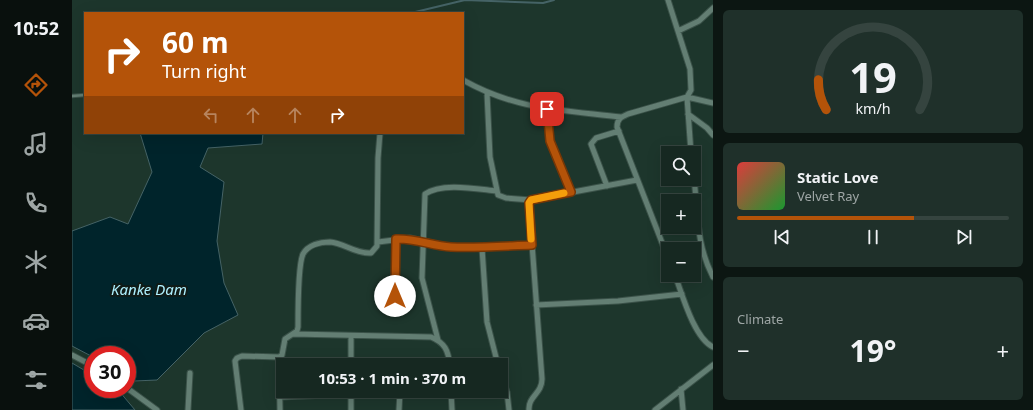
<!DOCTYPE html>
<meta charset="utf-8">
<style>
:root{--surface:#162821;--page:#1f302a;--text:#f1f3f6;--muted:#9ea6a5;--line:#35443f;--accent:#b45309}
body{margin:0;font-family:"Noto Sans",sans-serif;background:var(--page);color:var(--text);height:100vh;display:flex;flex-direction:column;font-size:15px;white-space:nowrap}
*{box-sizing:border-box;margin:0}
p{font-size:13px;color:var(--muted)}
.icon{flex:none;width:22px;height:22px;fill:none;stroke:currentColor;stroke-width:2;stroke-linecap:round;stroke-linejoin:round}
.map{position:relative;flex:1;overflow:hidden}
.sheet{display:flex;flex-direction:column;gap:10px;padding:10px;background:#0c1612;width:320px}
.sheet>*{flex:none}
.banner{position:absolute;left:12px;top:12px;width:380px;height:122px;border-radius:0px;box-shadow:0 4px 16px #0002,0 0 0 1px var(--line);background:#b45309;color:#fff;overflow:hidden}
.controls{position:absolute;left:589px;top:146px;display:grid;gap:8px}
.controls a{display:grid;place-items:center;width:40px;height:40px;border-radius:0px;background:var(--surface);box-shadow:0 4px 16px #0002,0 0 0 1px var(--line);font-size:20px}
.speed{position:absolute;left:12px;top:346px;display:flex;gap:8px;font-size:20px;font-weight:700;text-align:center}
.speed>*{display:grid;place-content:center;width:52px;height:52px;border-radius:50%;background:var(--surface);box-shadow:0 4px 16px #0002,0 0 0 1px var(--line);line-height:1}
.speed .limit{border:6px solid #d22;background:#fff;color:#111}
.pin{position:absolute;display:grid;place-items:center;width:34px;height:34px;color:#fff;margin:-17px;border-radius:8px;box-shadow:0 2px 6px #0006}
.me{position:absolute;width:44px;margin:-22px;rotate:0deg;stroke-linejoin:round;filter:drop-shadow(0 0 3px #0008)}
.turn{display:flex;align-items:center;gap:14px;height:84px;padding:0 12px;font-size:18px}
.turn .icon{width:52px;height:52px;stroke-width:2.5}
.turn b{display:block;font-size:28px;line-height:34px}
.lanes{display:flex;align-items:center;height:38px;padding:0 12px;background:#0003;justify-content:center;gap:20px;direction:ltr}
.lanes .off{opacity:.35}
.big{font-size:30px;font-weight:700;line-height:1.1}
.sheet .card{flex:1;display:flex;flex-direction:column;justify-content:center;gap:6px;min-width:0;padding:0 14px;border-radius:6px;background:var(--page)}
.sheet .dial{align-items:center;gap:0}
.dial svg{height:104px;overflow:visible;fill:none;stroke:var(--line);stroke-width:7;stroke-linecap:round;text-anchor:middle}
.dial text{fill:var(--text);stroke:none}
.song{display:flex;align-items:center;gap:12px}
.cover{width:48px;height:48px;border-radius:6px;background:linear-gradient(135deg,hsl(0 70% 55%),hsl(130 70% 35%))}
.played{height:4px;border-radius:2px;background:linear-gradient(90deg,var(--accent) 65%,var(--line) 65%)}
.keys{display:flex;justify-content:space-around;direction:ltr}
.heat{display:flex;justify-content:space-between;align-items:center;font-size:22px;direction:ltr}
.trip{position:absolute;left:204px;top:358px;width:232px;height:40px;border-radius:0px;background:var(--surface);box-shadow:0 4px 16px #0002,0 0 0 1px var(--line);font-weight:700;line-height:40px;text-align:center}
main{display:flex;flex:1;min-height:0}
.menu{display:flex;flex-direction:column;width:72px;justify-content:space-around;align-items:center;background:#09100d;color:var(--muted)}
.menu .icon{width:28px;height:28px}
.menu .selected{color:var(--accent)}
.menu b{font-size:18px;color:var(--text)}
.map>svg:first-child{display:block}
.water{fill:#00242b;stroke:#456366}
.lines{fill:none;stroke-linecap:round;stroke-linejoin:round}
.stream{stroke:#456366;stroke-width:2}
.lane-casing{stroke:#3b5249;stroke-width:4.5}
.street-casing{stroke:#3b5249;stroke-width:7}
.lane{stroke:#637e73;stroke-width:2.5}
.street{stroke:#637e73;stroke-width:5}
.route-casing{stroke:#753606;stroke-width:10}
.route{stroke:#b45309;stroke-width:7}
.slow{stroke:#f59e0b;stroke-width:7}
.labels{text-anchor:middle;stroke-width:4;stroke-linejoin:round;paint-order:stroke}
.water-label{font-size:15px;font-style:italic;fill:#aef0fe;stroke:#101b17}
</style>
<main>
<nav class="menu">
<b>10:52</b>
<svg class="icon selected" aria-label="directions" viewBox="0 0 24 24"><path d="M12 3l9 9-9 9-9-9zM9 14v-3h6M13 9l2 2-2 2"/></svg>
<svg class="icon" aria-label="music" viewBox="0 0 24 24"><path d="M9 18V5l10-2v13"/><circle cx="6" cy="18" r="3"/><circle cx="16" cy="16" r="3"/></svg>
<svg class="icon" aria-label="phone" viewBox="0 0 24 24"><path d="M5 4h4l2 5-3 2q2 4 5 5l2-3 5 2v4C11 20 4 13 5 4z"/></svg>
<svg class="icon" aria-label="climate" viewBox="0 0 24 24"><path d="M12 3v18M4 7l16 10M4 17L20 7"/></svg>
<svg class="icon" aria-label="car" viewBox="0 0 24 24"><path d="M5 17H2v-5l4-1 3-4h7l3 4 3 1v5h-3M9 17h6M6 11h13"/><circle cx="7" cy="17" r="2"/><circle cx="17" cy="17" r="2"/></svg>
<svg class="icon" aria-label="filters" viewBox="0 0 24 24"><path d="M4 7h16M4 17h16"/><circle cx="9" cy="7" r="2"/><circle cx="15" cy="17" r="2"/></svg>
</nav>
<div class="map">
<svg width="641" height="410" viewBox="0 0 641 410">
<rect width="100%" height="100%" fill="#1d362c"/>
<path class="water" d="M68,133H191L190,144L136,148L128,167L152,182L145,241L152,283L166,315L132,333L85,380L62,381L55,386V355H21V357L0,346V231L38,217L56,224L80,172Z
M0,363L17,373L21,368V389H50L47,391L63,410H0Z"/>
<g class="lines">
<path class="stream" d="M339,13L393,0L471,3L482,0"/>
<defs>
<path id="lane" d="M0,96L13,95"/>
<path id="street" d="M596,0L618,69L619,90L615,97L556,114C549,117 545,119 545,127L596,258
M606,31L627,21L641,8
M391,80C444,110 490,110 549,117
M415,93L418,157L426,195L434,198L459,200
M475,109L477,141L499,192
M616,114L635,128L641,135
M619,153L615,97L641,103
M622,178C626,214 624,244 641,277
M535,186L519,144L524,138L547,131
M306,242L338,238L378,247L410,248L459,245
M410,248L415,322L426,365
M603,275C610,294 622,338 641,347
M464,305L546,301L610,294
M323,310L324,239
M221,334L359,337C373,343 376,350 378,365
M279,336V365
M366,340L350,278L353,194C370,182 405,189 424,191
M0,355L21,366
M207,357L208,410
M429,374L435,392L437,410
M55,388L85,410
M609,389L611,410
M279,391V410
M379,391L380,410
M208,397L279,394
M116,410L118,373
M169,410L163,361L165,358L170,356L207,357L210,355L213,339L225,331L226,327C226,312 226,265 231,254C236,245 248,242 258,242C272,243 283,254 299,253L305,246L306,158L308,133
M327,410L328,391
M457,410C456,396 470,394 470,379L457,203L459,200L464,199L565,180
M583,410L641,365"/>
</defs>
<use href="#lane" class="lane-casing"/>
<use href="#street" class="street-casing"/>
<use href="#lane" class="lane"/>
<use href="#street" class="street"/>
</g>
<g class="lines">
<defs>
<path id="route" d="M323,296L324,239C343,238 360,246 379,247C406,248 433,246 460,245L457,203L459,200L499,192L478,141L475,109"/>
</defs>
<use href="#route" class="route-casing"/>
<use href="#route" class="route"/>
<path class="slow" d="M459,239L457,203L459,200L492,193"/>
</g>
<g class="labels">
<g class="water-label">
<text x="77" y="295">Kanke Dam</text>
</g>
</g>
</svg>
<div class="controls">
<a><svg class="icon" aria-label="search" viewBox="0 0 24 24"><circle cx="10" cy="10" r="6"/><path d="M15 15l6 6"/></svg></a>
<a>+</a>
<a>−</a>
</div>
<div class="speed"><div class="limit">30</div></div>
<div class="pin" style="left:475px;top:109px;background:#d93025"><svg class="icon" aria-label="arrive" viewBox="0 0 24 24"><path d="M6 21V4h12l-3 4 3 4H6"/></svg></div>
<svg class="me" style="left:323px;top:296px" viewBox="-20 -20 40 40"><circle r="19" fill="#fff"/><path d="M0-13L10 11 0 6-10 11z" fill="#b45309"/></svg>
<div class="trip">10:53 · 1 min · 370 m</div>
<div class="banner">
<div class="turn"><svg class="icon" aria-label="right" viewBox="0 0 24 24"><path d="M7 20v-9h11M14 6l5 5-5 5"/></svg><div><b>60 m</b>Turn right</div></div>
<div class="lanes"><svg class="icon off" aria-label="left" viewBox="0 0 24 24"><path d="M17 20v-9H6M10 6l-5 5 5 5"/></svg><svg class="icon off" aria-label="ahead" viewBox="0 0 24 24"><path d="M12 20V5M6 11l6-6 6 6"/></svg><svg class="icon off" aria-label="ahead" viewBox="0 0 24 24"><path d="M12 20V5M6 11l6-6 6 6"/></svg><svg class="icon" aria-label="right" viewBox="0 0 24 24"><path d="M7 20v-9h11M14 6l5 5-5 5"/></svg></div>
</div>
</div>
<section class="sheet">
<div class="card dial"><svg viewBox="0 0 100 80">
<path d="M14 69A42 42 0 1 1 86 69"/>
<path d="M14 69A42 42 0 0 1 8 46" stroke="#b45309"/>
<text x="50" y="56" font-size="32" font-weight="700">19</text>
<text x="50" y="72" font-size="11">km/h</text>
</svg></div>
<div class="card">
<div class="song"><i class="cover"></i><div><b>Static Love</b><p>Velvet Ray</p></div></div>
<div class="played"></div>
<div class="keys"><svg class="icon" aria-label="previous" viewBox="0 0 24 24"><path d="M18 5L8 12l10 7zM5 5v14"/></svg><svg class="icon" aria-label="pause" viewBox="0 0 24 24"><path d="M8 5v14M16 5v14"/></svg><svg class="icon" aria-label="next" viewBox="0 0 24 24"><path d="M6 5l10 7-10 7zM19 5v14"/></svg></div>
</div>
<div class="card"><p>Climate</p>
<div class="heat"><a>−</a><b class="big">19°</b><a>+</a></div>
</div>
</section>
</main>
